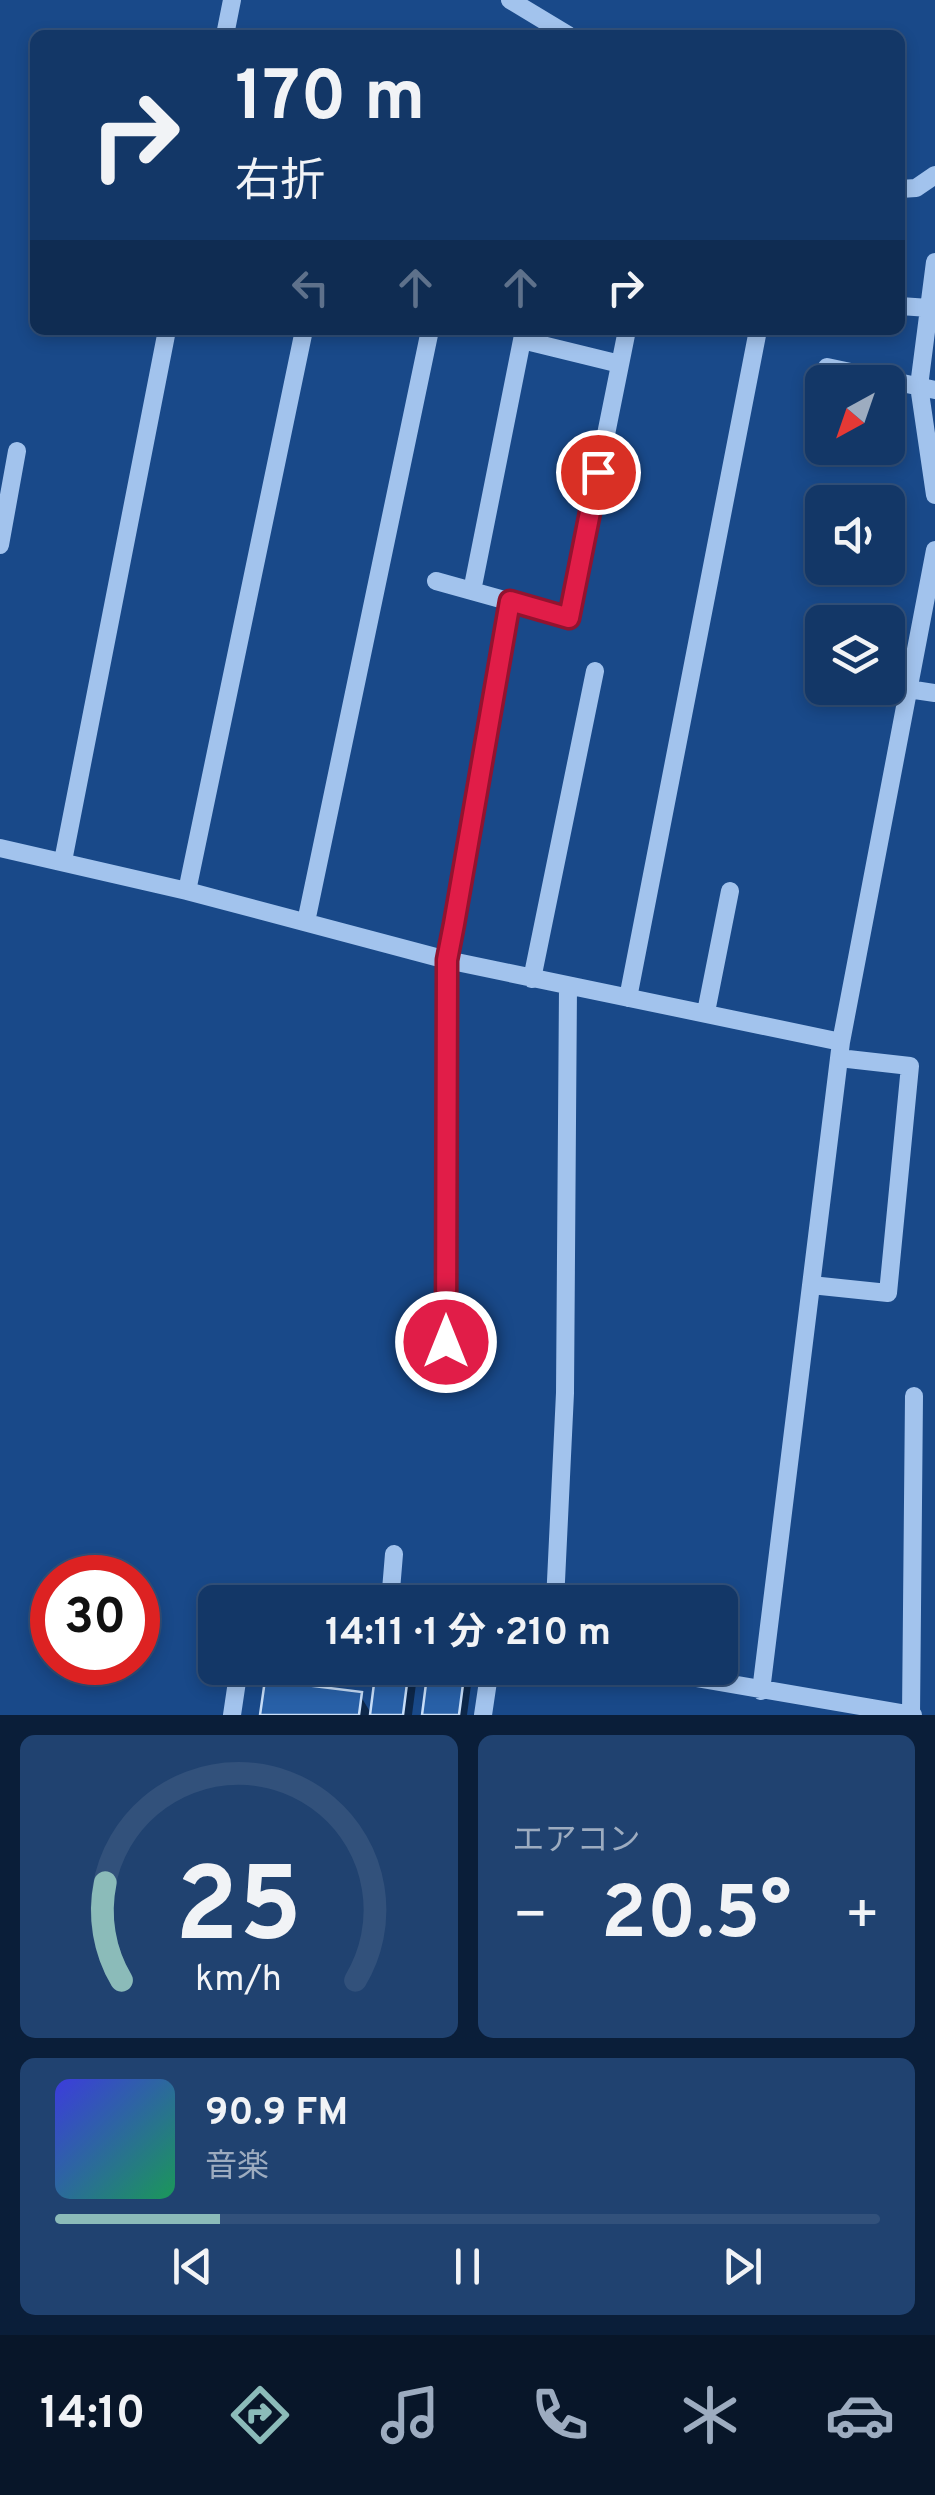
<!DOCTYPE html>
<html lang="ja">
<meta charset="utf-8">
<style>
:root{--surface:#133767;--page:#204270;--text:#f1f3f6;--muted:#9dacc0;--line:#32517b;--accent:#8bbbb9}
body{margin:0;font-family:Overpass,"Noto Sans JP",sans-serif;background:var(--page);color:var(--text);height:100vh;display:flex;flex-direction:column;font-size:38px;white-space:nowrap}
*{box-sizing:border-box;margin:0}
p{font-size:32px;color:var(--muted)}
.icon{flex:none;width:55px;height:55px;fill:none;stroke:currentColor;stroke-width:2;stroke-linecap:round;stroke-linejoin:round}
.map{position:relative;height:1715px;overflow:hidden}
.drawer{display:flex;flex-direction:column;gap:20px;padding:20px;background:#0a1e39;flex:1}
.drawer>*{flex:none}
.hud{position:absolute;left:30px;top:30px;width:875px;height:305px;border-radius:15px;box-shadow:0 5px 15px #0003,0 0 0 2px var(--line);background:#133767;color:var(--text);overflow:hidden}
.needle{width:65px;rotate:220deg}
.controls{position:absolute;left:805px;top:365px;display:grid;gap:20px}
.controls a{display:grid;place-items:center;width:100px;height:100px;border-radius:15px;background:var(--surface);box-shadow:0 5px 15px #0003,0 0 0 2px var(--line);font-size:50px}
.speed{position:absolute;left:30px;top:1555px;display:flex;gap:20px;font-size:50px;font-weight:700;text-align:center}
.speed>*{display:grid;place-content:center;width:130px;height:130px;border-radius:50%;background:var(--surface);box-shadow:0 5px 15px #0003,0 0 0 2px var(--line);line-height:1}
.speed .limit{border:15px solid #d22;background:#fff;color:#111}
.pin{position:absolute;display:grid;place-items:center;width:85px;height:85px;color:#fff;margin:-42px;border:5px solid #fff;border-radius:50%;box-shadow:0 2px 10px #0007}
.me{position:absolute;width:110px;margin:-55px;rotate:0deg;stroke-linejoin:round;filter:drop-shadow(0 0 8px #0008)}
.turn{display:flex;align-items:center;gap:35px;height:210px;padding:0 40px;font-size:45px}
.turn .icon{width:130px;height:130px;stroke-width:2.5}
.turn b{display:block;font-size:70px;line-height:85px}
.lanes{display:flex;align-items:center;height:95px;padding:0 40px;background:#0003;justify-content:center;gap:50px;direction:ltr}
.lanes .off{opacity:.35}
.big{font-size:75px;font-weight:700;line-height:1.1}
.drawer .card{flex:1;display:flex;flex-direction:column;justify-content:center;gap:15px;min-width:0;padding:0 35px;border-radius:15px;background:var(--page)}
.drawer .dial{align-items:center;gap:0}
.dial svg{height:260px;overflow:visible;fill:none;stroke:var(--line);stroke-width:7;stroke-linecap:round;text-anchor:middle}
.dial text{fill:var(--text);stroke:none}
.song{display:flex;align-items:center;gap:30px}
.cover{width:120px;height:120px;border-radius:15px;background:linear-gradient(135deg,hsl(240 70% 55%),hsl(150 70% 35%))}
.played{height:10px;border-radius:5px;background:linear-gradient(90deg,var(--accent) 20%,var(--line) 20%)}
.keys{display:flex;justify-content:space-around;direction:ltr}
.heat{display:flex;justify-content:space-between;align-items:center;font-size:55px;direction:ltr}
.drawer .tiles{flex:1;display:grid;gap:20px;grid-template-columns:1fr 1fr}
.card:last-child{grid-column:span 2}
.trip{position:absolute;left:198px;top:1585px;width:540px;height:100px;border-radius:15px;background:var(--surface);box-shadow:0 5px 15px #0003,0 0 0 2px var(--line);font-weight:700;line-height:100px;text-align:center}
.dock{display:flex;height:160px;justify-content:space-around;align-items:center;background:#081629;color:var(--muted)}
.dock .icon{width:70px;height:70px}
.dock .active{color:var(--accent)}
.dock b{font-size:45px;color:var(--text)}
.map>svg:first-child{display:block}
.shadow{fill:#0007}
.building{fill:#2860a7;stroke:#c7def9;stroke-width:2.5}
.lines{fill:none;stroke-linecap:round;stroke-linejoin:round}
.minor{stroke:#a2c3ed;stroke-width:18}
.route-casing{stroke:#92132f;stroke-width:25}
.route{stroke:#e11d48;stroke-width:18}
</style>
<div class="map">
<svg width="935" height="1715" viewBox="0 0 935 1715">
<rect width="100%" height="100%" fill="#194989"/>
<path class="shadow" d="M255,1668H330L327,1690L360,1695L372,1715H263L267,1680Z
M379,1668H411L417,1676L412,1715H373Z
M431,1668L463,1671L471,1685L467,1715H425Z"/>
<path class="building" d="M262,1668H321L320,1675Z
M376,1668H409L403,1715H370Z
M428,1668L465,1669L459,1715H422Z
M265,1680L362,1692L359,1715H260Z"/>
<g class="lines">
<path class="minor" d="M510,0L568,35
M225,35L232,0
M900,189L916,188L935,175
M935,262L919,386L935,495
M900,306L929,308
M522,340L620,364
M824,382L827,367L935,390
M816,419L822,389
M0,545L17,451
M436,581L569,618L627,330
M472,591L524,330
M908,689L935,693
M0,848L187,891L447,960L841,1042
M63,861L167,330
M187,891L304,330
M306,922L430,330
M532,979L595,671
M628,998L758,330
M706,1012L730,891
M811,1285L888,1293L910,1066L839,1058
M446,1342L447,960L511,601
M255,1602L257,1594L297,1602
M390,1602L394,1554
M555,1602L565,1393L568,987
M638,1668L913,1715
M761,1691L841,1042L935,550
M232,1715L239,1668
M483,1715L490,1668
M911,1715L914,1396"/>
</g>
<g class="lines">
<defs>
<path id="route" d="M446,1342L447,960L454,924L510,601L569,618L598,472"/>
</defs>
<use href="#route" class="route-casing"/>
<use href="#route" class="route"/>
</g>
</svg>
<div class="controls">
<a><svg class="needle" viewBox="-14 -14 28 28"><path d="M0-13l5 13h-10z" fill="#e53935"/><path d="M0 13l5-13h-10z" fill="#9dacc0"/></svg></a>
<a><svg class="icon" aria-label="sound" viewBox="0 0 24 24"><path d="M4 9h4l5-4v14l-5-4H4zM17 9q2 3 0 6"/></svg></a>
<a><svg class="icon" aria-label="layers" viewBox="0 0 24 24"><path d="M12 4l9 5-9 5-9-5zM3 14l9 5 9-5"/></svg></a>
</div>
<div class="speed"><div class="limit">30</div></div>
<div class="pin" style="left:598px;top:472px;background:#d93025"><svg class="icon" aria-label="arrive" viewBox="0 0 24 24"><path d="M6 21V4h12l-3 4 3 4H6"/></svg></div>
<svg class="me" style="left:446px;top:1342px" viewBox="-20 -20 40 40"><circle r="17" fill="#e11d48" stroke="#fff" stroke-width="3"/><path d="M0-11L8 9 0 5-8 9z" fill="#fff"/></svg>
<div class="trip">14:11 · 1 分 · 210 m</div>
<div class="hud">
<div class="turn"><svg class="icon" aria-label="right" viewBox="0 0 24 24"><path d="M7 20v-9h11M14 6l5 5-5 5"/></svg><div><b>170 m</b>右折</div></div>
<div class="lanes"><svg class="icon off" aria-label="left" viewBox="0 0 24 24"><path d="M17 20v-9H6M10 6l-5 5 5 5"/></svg><svg class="icon off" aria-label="ahead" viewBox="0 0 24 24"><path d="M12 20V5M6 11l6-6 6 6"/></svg><svg class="icon off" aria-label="ahead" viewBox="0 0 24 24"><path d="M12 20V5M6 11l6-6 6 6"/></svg><svg class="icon" aria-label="right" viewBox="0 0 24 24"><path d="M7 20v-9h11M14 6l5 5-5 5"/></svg></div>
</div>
</div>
<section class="drawer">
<div class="tiles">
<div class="card dial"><svg viewBox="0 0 100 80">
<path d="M14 69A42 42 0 1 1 86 69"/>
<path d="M14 69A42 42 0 0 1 9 39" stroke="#8bbbb9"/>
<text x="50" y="56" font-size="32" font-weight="700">25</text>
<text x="50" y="72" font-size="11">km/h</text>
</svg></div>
<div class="card"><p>エアコン</p>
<div class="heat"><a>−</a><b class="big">20.5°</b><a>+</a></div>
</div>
<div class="card">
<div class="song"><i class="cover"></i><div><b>90.9 FM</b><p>音楽</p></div></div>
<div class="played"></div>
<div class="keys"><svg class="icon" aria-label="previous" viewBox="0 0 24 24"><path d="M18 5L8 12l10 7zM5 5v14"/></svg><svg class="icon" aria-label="pause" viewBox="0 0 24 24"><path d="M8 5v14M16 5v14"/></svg><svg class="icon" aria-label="next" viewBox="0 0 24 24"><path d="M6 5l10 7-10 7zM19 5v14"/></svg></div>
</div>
</div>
</section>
<nav class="dock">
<b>14:10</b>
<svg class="icon active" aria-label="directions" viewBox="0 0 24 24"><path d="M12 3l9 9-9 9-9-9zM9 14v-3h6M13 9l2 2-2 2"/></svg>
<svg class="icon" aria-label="music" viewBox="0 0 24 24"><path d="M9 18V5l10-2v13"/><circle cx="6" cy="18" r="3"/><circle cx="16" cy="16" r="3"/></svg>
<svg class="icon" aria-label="phone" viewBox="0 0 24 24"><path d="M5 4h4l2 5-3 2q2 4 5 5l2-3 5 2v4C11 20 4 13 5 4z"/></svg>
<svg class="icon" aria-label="climate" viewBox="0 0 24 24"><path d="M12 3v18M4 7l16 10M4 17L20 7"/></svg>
<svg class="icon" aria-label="car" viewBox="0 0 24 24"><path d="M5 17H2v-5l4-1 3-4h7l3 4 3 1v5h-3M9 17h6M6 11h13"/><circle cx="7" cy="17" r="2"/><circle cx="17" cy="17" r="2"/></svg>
</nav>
